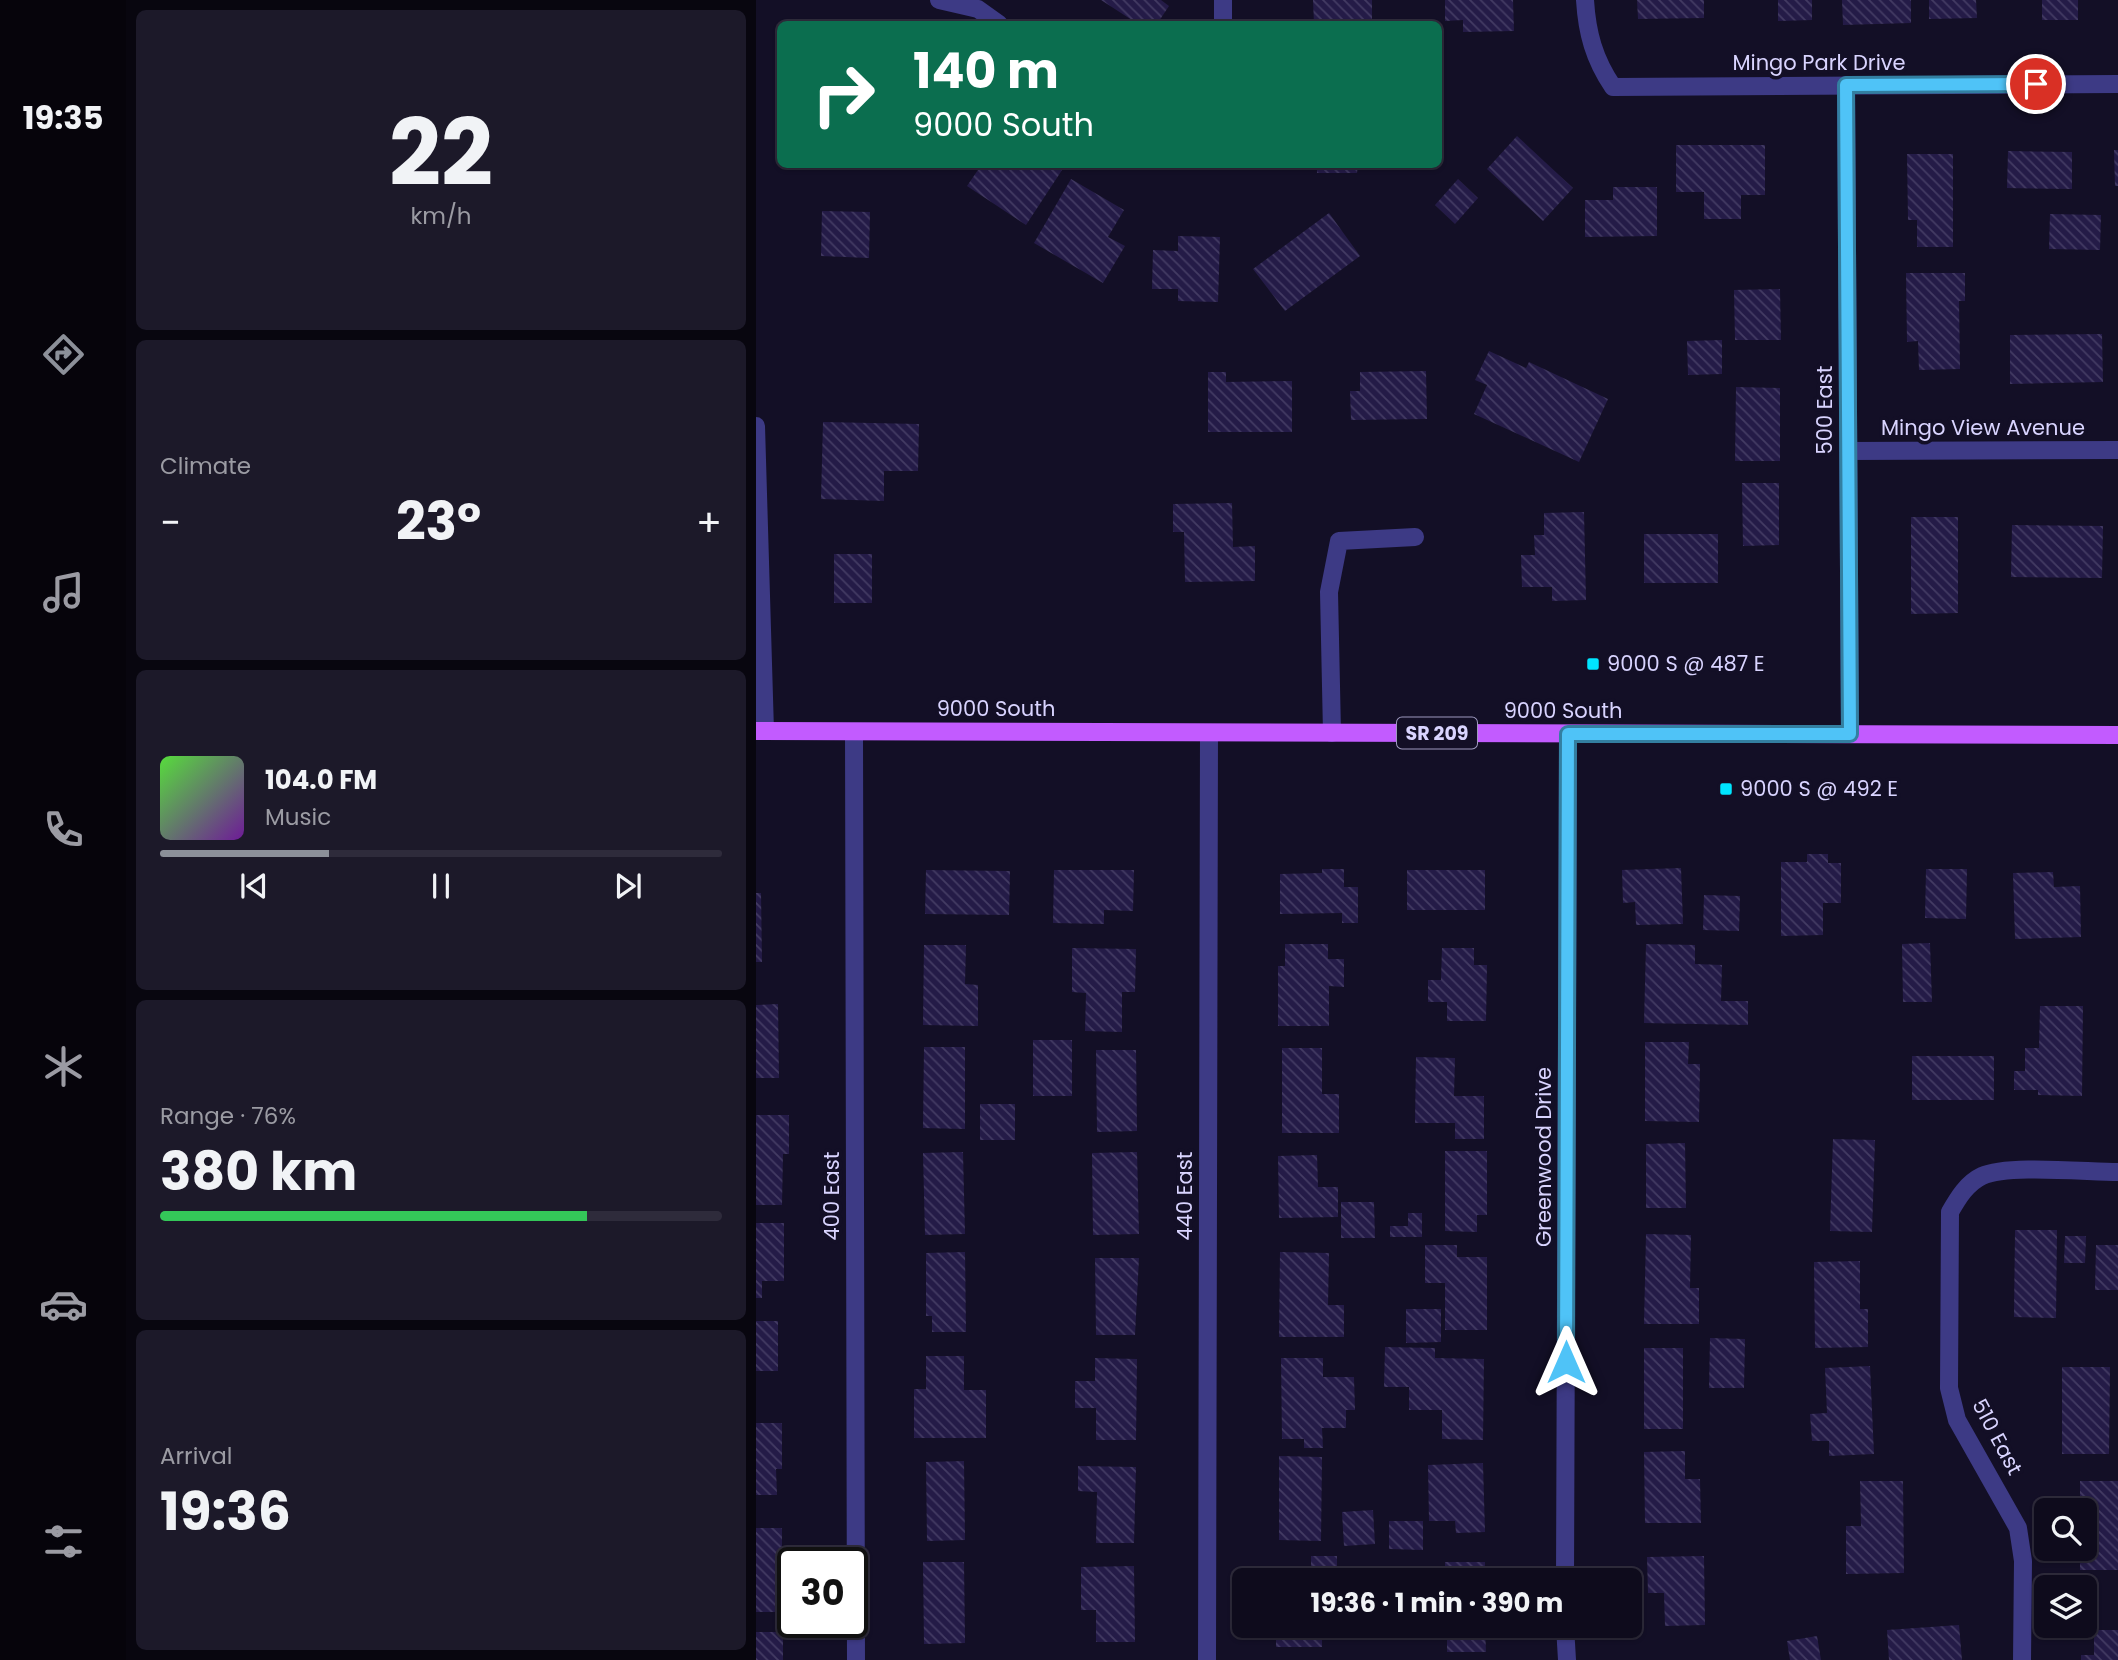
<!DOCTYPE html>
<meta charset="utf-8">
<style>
:root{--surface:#0e0b1c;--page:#1c1929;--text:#f1f3f6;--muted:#9b9ba3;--line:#2e2b3b;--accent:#8c9099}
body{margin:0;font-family:Poppins,sans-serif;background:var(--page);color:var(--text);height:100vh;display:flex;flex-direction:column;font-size:26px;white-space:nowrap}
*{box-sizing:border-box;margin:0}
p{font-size:23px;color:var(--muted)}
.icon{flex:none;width:38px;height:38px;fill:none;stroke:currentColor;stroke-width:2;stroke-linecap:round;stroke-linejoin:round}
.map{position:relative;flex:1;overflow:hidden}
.sheet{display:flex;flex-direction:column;gap:10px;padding:10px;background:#08060f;width:630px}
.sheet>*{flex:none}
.hud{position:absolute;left:21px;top:21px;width:665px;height:147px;border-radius:10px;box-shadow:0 2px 5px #0004,0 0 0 2px var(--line);background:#0b6e4f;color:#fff;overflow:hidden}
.controls{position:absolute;left:1278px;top:1498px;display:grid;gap:14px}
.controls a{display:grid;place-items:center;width:63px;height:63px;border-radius:10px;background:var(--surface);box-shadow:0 2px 5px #0004,0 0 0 2px var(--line);font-size:35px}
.speed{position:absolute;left:21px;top:1547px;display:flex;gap:14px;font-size:35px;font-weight:700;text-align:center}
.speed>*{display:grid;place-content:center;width:91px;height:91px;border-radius:50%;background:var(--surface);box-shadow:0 2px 5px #0004,0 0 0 2px var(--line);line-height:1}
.speed .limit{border:4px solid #111;border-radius:10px;background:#fff;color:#111}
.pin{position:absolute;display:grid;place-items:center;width:60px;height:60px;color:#fff;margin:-30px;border:4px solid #fff;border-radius:50%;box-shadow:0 2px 7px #0007}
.me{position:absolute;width:77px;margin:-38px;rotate:0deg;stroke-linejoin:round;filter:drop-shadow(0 0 5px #0008)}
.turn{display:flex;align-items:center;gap:24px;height:147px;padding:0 21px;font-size:32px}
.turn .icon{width:91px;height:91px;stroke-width:2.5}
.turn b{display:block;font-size:49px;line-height:60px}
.big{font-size:52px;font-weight:700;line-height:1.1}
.sheet .card{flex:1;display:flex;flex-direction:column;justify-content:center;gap:10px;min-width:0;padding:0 24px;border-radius:10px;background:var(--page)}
.sheet .dial{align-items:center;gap:0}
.dial b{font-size:91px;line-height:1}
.song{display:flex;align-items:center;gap:21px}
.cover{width:84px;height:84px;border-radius:10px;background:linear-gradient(135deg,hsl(110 70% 55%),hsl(280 70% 35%))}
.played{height:7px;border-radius:4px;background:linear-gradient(90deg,var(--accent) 30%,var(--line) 30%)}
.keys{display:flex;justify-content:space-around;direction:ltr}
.heat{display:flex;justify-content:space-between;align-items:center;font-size:38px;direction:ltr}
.charge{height:10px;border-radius:5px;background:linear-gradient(90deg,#34c759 76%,var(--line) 0)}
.trip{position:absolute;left:476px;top:1568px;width:410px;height:70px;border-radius:10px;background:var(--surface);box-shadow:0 2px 5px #0004,0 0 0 2px var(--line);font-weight:700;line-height:70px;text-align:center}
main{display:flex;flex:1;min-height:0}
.tab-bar{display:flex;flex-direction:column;width:126px;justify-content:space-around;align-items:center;background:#06040b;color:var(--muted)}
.tab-bar .icon{width:49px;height:49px}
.tab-bar .on{color:var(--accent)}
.tab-bar b{font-size:32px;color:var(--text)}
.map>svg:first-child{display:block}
.building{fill:url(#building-back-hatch)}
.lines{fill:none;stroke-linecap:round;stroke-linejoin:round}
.minor{stroke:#3d3a85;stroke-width:18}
.major{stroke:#c25bff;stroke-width:18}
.route-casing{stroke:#337fa1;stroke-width:18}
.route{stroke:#4fc3f7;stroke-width:12}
.poi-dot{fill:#00e5ff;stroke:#130f26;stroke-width:2.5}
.labels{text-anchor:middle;stroke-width:7;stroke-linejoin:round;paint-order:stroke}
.shield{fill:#130f26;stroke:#9e99be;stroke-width:2}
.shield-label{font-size:19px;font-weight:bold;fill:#d9d4ff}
.street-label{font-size:21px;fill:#d9d4ff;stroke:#130f26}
.poi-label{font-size:21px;fill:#d9d4ff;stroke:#130f26;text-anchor:start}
</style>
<main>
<nav class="tab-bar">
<b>19:35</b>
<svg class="icon on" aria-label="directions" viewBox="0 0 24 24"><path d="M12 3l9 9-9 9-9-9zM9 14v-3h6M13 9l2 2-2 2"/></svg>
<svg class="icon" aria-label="music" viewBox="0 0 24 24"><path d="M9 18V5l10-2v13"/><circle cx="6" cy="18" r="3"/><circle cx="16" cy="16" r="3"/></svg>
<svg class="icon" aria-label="phone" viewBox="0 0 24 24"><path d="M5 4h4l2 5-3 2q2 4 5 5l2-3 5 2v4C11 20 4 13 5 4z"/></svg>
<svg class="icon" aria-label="climate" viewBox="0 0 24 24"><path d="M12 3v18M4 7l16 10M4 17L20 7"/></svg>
<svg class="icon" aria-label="car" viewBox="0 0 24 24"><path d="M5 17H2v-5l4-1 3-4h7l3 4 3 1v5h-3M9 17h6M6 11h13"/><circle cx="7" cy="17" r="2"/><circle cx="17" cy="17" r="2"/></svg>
<svg class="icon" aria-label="filters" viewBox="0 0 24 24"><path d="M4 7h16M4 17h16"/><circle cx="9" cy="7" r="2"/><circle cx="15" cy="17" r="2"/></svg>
</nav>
<section class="sheet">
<div class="card dial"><b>22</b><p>km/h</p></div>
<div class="card"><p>Climate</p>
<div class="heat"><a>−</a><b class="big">23°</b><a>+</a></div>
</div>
<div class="card">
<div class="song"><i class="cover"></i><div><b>104.0 FM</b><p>Music</p></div></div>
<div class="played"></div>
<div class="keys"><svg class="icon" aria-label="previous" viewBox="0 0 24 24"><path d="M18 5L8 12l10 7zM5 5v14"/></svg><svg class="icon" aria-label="pause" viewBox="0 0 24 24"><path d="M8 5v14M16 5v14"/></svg><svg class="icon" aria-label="next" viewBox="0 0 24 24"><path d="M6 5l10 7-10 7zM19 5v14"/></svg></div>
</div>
<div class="card"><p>Range · 76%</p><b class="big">380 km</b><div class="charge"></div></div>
<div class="card"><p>Arrival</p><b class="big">19:36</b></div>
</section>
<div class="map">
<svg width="1362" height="1660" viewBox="0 0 1362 1660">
<defs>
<pattern id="building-back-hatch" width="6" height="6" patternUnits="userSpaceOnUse" patternTransform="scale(1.75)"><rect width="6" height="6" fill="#241b47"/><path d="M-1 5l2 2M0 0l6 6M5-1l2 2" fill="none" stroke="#433b63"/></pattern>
</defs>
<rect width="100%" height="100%" fill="#130f26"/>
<path class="building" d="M345,0H405L413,6L401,24H382Z
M557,0H616V24H558Z
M689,0H757L758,31L707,32V20L689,21Z
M881,0H948V18L882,19Z
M1022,0H1056V20L1022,21Z
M1086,0H1155V23L1087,25Z
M1173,0H1220L1221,18L1173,19Z
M1286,0H1322V20H1286Z
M761,136L817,188L787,221L731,169Z
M920,145H1009V195H985V219H948V192H920Z
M1358,150H1362V186H1359Z
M1252,151L1316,152V189L1251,188Z
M1151,154H1197V247H1161V220H1152Z
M226,164L265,166L310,164L270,225L211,186Z
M561,164H602L601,173H561Z
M315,179L368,210L352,237L369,246L347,283L278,243Z
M702,179L722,198L699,224L679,205Z
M857,187H901V236L829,237V200H857Z
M66,211L114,212L113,258L65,256Z
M573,213L604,256L529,311L497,269Z
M1294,214L1345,215L1344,250L1293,249Z
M422,236L464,237L462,302L422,301V289H396L397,250L422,251Z
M1150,273H1209V301H1203L1204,369L1163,370L1162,341L1151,342Z
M1024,289L1025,340H979L978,290Z
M1346,334L1347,382L1254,384V335Z
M966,340V374L932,375L931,341Z
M733,351L770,368L773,362L852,399L823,462L718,414L731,385L719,380Z
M670,371L671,419L595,420L594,391H604V372Z
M452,372H470V382L536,381V432H452Z
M980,387L1024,388V461H979Z
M67,422L163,424L162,471H128V501L65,499Z
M986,483H1023V545L987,546Z
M476,503L477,547L499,546V581L429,582L428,532H417V504Z
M828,512L830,600L796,601V587H766L765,555H779L778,535H788V513Z
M1155,517H1202V613L1155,614Z
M1256,525L1347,526L1346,578L1255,577Z
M888,534H962V583H888Z
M78,554H116V603H78Z
M1051,854H1072V863H1085V903H1067V935L1025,936V862H1051Z
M925,868L927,924L880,925L879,902L867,903L866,870Z
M566,869H588V887H602V923H586V913L524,914V874L566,873Z
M1170,869H1211L1210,919L1169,918Z
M170,870L254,871L253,915L169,914Z
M298,870H378L377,911L348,910V924L297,923Z
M651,870H729V910H651Z
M1297,872L1298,887L1324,886L1325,937L1259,939L1257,873Z
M0,893H5L6,962H0Z
M948,895L984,896L983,931L947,930Z
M1174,943L1176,1002H1147L1146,944Z
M529,944H572V959H588V987L573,986V1026H522V966H529Z
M890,944L939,945V964L966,965L965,1001H992V1025L888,1023Z
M168,945H210L209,984L222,985V1026L167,1025Z
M316,948L380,949L379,992H366V1032L329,1031L330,993L316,992Z
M686,948H718V965H731L730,1021H691V1002H672V980H685Z
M22,1004L23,1078H0V1005Z
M1284,1006H1327L1326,1096L1282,1095V1090H1258V1071H1269V1048H1283Z
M277,1040H316V1096H277Z
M889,1042H933L932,1064H944L943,1122L889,1121Z
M168,1047H209V1129L167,1128Z
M526,1048H566V1094H583V1133H526Z
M340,1050H380L381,1131L341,1132Z
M1156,1056H1238V1100H1156Z
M660,1057L699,1058L698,1096H728V1139H699V1123H659Z
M224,1104H259V1140H224Z
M0,1115H33V1154H27L26,1205H0Z
M1077,1139L1119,1140L1116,1232L1074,1231Z
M929,1143L930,1208H890V1144Z
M689,1151H731V1215H721V1232L689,1231Z
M207,1152L209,1234L169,1235L167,1153Z
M381,1152L383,1234L337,1235L336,1153Z
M561,1155L562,1187H582V1217L523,1218L522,1156Z
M585,1202H618L619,1238H585Z
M652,1213H666V1237H634V1226H652Z
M0,1223H28V1281H6V1298H0Z
M1259,1230H1301L1300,1318L1258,1317Z
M890,1234L935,1235L934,1288H943V1324H888Z
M1309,1236H1330L1329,1263H1308Z
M669,1245H701V1257H731V1330H689V1283H669Z
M1340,1245H1362V1290H1339Z
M209,1252L210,1332H176V1316H170V1253Z
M524,1252L573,1253L572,1305H588V1337H523Z
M339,1258H383L379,1335H340Z
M1104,1261V1309H1112V1347L1059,1348L1058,1262Z
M650,1309H685V1342L650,1343Z
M0,1321H22V1371H0Z
M954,1338L989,1339L988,1388H953Z
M629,1347L679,1348V1358L728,1359L727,1440L686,1439V1410H653V1387H628Z
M888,1348H927V1429H888Z
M170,1356H208V1390H230V1438H158V1389H170Z
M339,1358L381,1359L380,1440H340V1408H319V1381H339Z
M525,1358H567V1377H598L599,1410H590V1428H566L567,1448H548V1439H526Z
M1114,1366L1118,1454L1073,1456V1441H1056L1054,1414L1071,1413L1069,1368Z
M1306,1367H1354L1353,1454H1306Z
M0,1423H26V1469H20L21,1495H0Z
M929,1451V1479H944L945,1523H889L888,1452Z
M523,1456L566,1457L565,1541L523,1540Z
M208,1461L209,1540L171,1541L170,1462Z
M727,1463L729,1532L700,1533L699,1521H673L672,1465Z
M322,1466L380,1467L378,1543H340L341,1492L322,1491Z
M1104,1481H1147L1148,1573L1090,1574V1526H1105Z
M1324,1481H1362V1570H1324V1549H1328V1510H1324Z
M617,1510L619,1544L588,1546L586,1512Z
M633,1521H667V1550L633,1549Z
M0,1528H26V1612H0Z
M555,1556H581V1576H555Z
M948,1556L949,1625L909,1626L908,1593H892L891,1557Z
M167,1562H208L209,1643L168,1644Z
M689,1562H729V1580H689Z
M378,1566L379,1642H340V1610H325V1567Z
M520,1576H553V1580H520Z
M1203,1625L1206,1660H1133L1131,1630Z
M520,1626H566V1647H520Z
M677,1626H729L730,1652H691V1635H677Z
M1338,1630H1362V1660H1325V1655H1338Z
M0,1632H27V1660H0Z
M1061,1636L1065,1660H1034L1031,1641Z"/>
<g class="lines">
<path class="minor" d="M183,0L222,9L243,24
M829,0C831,33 838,59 857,87L1362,84
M467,24V0
M1090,85L1094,734
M0,426L9,731
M1092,451L1362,450
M98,732L100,1660
M576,733L573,592L583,541L659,537
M809,1580L812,734
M809,1626L811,1660
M451,1660L453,733
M1266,1660L1267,1561L1262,1528L1201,1420L1193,1388L1194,1212C1202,1198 1211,1183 1226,1176C1251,1164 1331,1172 1362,1172"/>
<path class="major" d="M0,731L1362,735"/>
</g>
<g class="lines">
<defs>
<path id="route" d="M810,1362L812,734H1094L1090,85L1280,84"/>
</defs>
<use href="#route" class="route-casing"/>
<use href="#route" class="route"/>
</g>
<g class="poi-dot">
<rect x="830" y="657" width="14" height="14" rx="3.5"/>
<rect x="963" y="782" width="14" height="14" rx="3.5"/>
</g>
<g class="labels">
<rect class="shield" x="641" y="717.5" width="80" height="31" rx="5"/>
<g class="shield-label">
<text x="681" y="740">SR 209</text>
</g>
<g class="street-label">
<text x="1063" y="70">Mingo Park Drive</text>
<text transform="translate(1069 410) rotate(-90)" y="7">500 East</text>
<text x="1227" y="435">Mingo View Avenue</text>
<text x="240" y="716">9000 South</text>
<text x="807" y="718">9000 South</text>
<text transform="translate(788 1157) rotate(-90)" y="7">Greenwood Drive</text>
<text transform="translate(76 1196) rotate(-90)" y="7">400 East</text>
<text transform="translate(429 1196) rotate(-90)" y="7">440 East</text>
<text transform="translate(1241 1437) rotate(62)" y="7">510 East</text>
</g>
<g class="poi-label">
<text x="851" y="671">9000 S @ 487 E</text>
<text x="984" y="796">9000 S @ 492 E</text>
</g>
</g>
</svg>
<div class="controls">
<a><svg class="icon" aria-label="search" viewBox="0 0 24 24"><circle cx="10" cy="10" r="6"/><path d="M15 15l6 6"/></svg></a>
<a><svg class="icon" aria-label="layers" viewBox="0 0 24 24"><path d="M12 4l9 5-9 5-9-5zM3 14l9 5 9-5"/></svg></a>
</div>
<div class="speed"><div class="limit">30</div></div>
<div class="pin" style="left:1280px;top:84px;background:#d93025"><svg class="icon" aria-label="arrive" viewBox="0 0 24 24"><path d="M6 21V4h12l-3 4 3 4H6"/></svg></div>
<svg class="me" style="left:810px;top:1362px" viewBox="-20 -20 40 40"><path d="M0-17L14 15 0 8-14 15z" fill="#4fc3f7" stroke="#fff" stroke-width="4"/></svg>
<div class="trip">19:36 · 1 min · 390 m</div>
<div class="hud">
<div class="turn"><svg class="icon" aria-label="right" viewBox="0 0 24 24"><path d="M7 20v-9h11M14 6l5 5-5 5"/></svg><div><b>140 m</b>9000 South</div></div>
</div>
</div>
</main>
